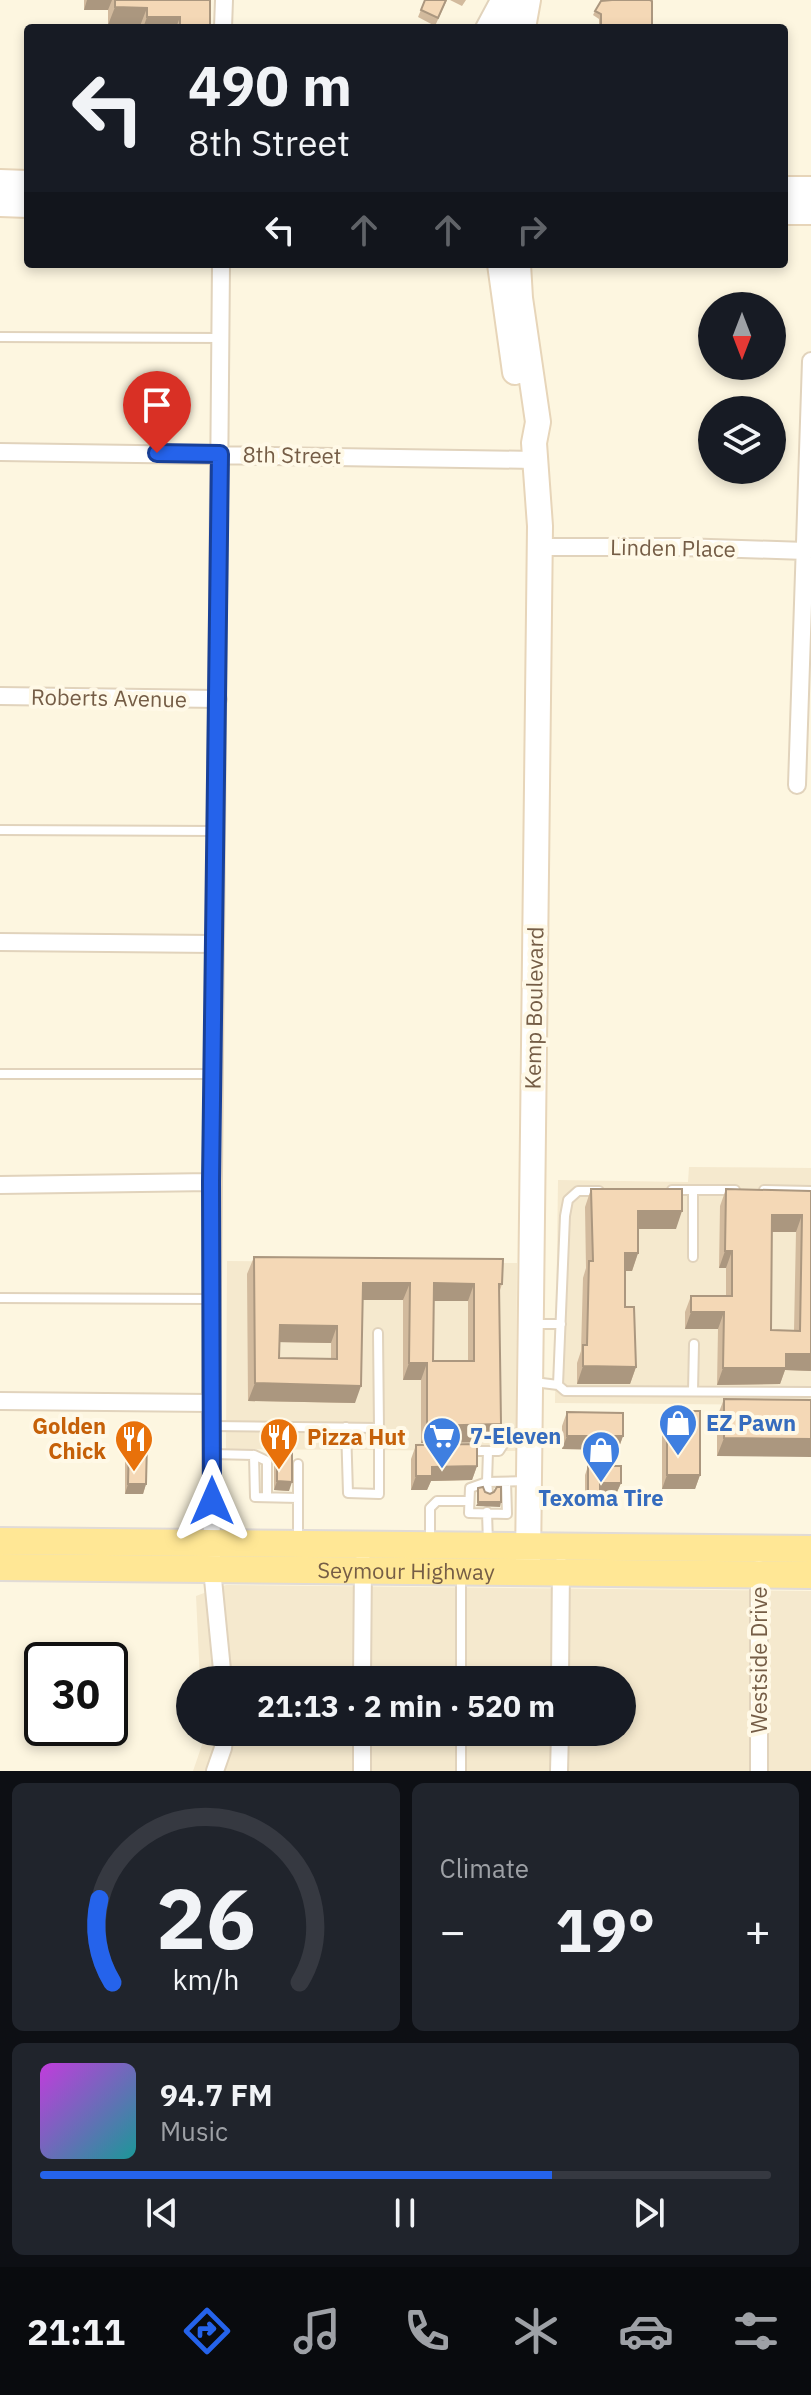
<!DOCTYPE html>
<meta charset="utf-8">
<style>
:root{--surface:#171b24;--page:#20242c;--text:#f1f3f6;--muted:#9ea1a6;--line:#363941;--accent:#2563eb}
body{margin:0;font-family:"IBM Plex Sans",sans-serif;background:var(--page);color:var(--text);height:100vh;display:flex;flex-direction:column;font-size:30px;white-space:nowrap}
*{box-sizing:border-box;margin:0}
p{font-size:26px;color:var(--muted)}
.icon{flex:none;width:44px;height:44px;fill:none;stroke:currentColor;stroke-width:2;stroke-linecap:round;stroke-linejoin:round}
.map{position:relative;height:1771px;overflow:hidden}
.sheet{display:flex;flex-direction:column;gap:12px;padding:12px;background:#0d0f14;flex:1}
.sheet>*{flex:none}
.hud{position:absolute;left:24px;top:24px;width:764px;height:244px;border-radius:8px;box-shadow:0 4px 12px #0003;background:#171b24;color:var(--text);overflow:hidden}
.needle{width:52px;rotate:180deg}
.tools{position:absolute;left:698px;top:292px;display:grid;gap:16px}
.tools a{display:grid;place-items:center;width:88px;height:88px;border-radius:50%;background:var(--surface);box-shadow:0 4px 12px #0003;font-size:40px}
.speed{position:absolute;left:24px;top:1642px;display:flex;gap:16px;font-size:40px;font-weight:700;text-align:center}
.speed>*{display:grid;place-content:center;width:104px;height:104px;border-radius:50%;background:var(--surface);box-shadow:0 4px 12px #0003;line-height:1}
.speed .limit{border:4px solid #111;border-radius:12px;background:#fff;color:#111}
.pin{position:absolute;display:grid;place-items:center;width:68px;height:68px;color:#fff;margin:-82px -34px;border-radius:50% 50% 50% 0;rotate:-45deg;box-shadow:0 0 8px #0007}
.pin .icon{rotate:45deg}
.me{position:absolute;width:88px;margin:-44px;rotate:0deg;stroke-linejoin:round;filter:drop-shadow(0 0 6px #0008)}
.turn{display:flex;align-items:center;gap:28px;height:168px;padding:0 32px;font-size:36px}
.turn .icon{width:104px;height:104px;stroke-width:2.5}
.turn b{display:block;font-size:56px;line-height:68px}
.lanes{display:flex;align-items:center;height:76px;padding:0 32px;background:#0003;justify-content:center;gap:40px;direction:ltr}
.lanes .off{opacity:.35}
.big{font-size:60px;font-weight:700;line-height:1.1}
.sheet .widget{flex:1;display:flex;flex-direction:column;justify-content:center;gap:12px;min-width:0;padding:0 28px;border-radius:12px;background:var(--page)}
.sheet .dial{align-items:center;gap:0}
.dial svg{height:208px;overflow:visible;fill:none;stroke:var(--line);stroke-width:7;stroke-linecap:round;text-anchor:middle}
.dial text{fill:var(--text);stroke:none}
.song{display:flex;align-items:center;gap:24px}
.cover{width:96px;height:96px;border-radius:12px;background:linear-gradient(135deg,hsl(290 70% 55%),hsl(180 70% 35%))}
.played{height:8px;border-radius:4px;background:linear-gradient(90deg,var(--accent) 70%,var(--line) 70%)}
.keys{display:flex;justify-content:space-around;direction:ltr}
.heat{display:flex;justify-content:space-between;align-items:center;font-size:44px;direction:ltr}
.sheet .tiles{flex:1;display:grid;gap:12px;grid-template-columns:1fr 1fr}
.widget:last-child{grid-column:span 2}
.trip{position:absolute;left:176px;top:1666px;width:460px;height:80px;border-radius:40px;background:var(--surface);box-shadow:0 4px 12px #0003;font-weight:700;line-height:80px;text-align:center}
.dock{display:flex;height:128px;justify-content:space-around;align-items:center;background:#090b0e;color:var(--muted)}
.dock .icon{width:56px;height:56px}
.dock .selected{color:var(--accent)}
.dock b{font-size:36px;color:var(--text)}
.map>svg:first-child{display:block}
.residential{fill:#f5e9ce}
.lines{fill:none;stroke-linecap:round;stroke-linejoin:round}
.lane-casing{stroke:#e1d3bc;stroke-width:12}
.street-casing{stroke:#e1d3bc;stroke-width:20}
.secondary-casing{stroke:#e7d5b9;stroke-width:28}
.primary-casing{stroke:#e1dbd6;stroke-width:30}
.lane{stroke:#fff;stroke-width:8}
.street{stroke:#fff;stroke-width:16}
.secondary{stroke:#fff;stroke-width:24}
.primary{stroke:#ffe795;stroke-width:26}
.wall{fill:#d2ba9d;fill-rule:evenodd}
.shaded-wall{fill:#ab977f}
.building{fill:#f4d8b6;stroke:#ab977f;stroke-width:2;fill-rule:evenodd}
.route-casing{stroke:#184099;stroke-width:20}
.route{stroke:#2563eb;stroke-width:14}
.labels{text-anchor:middle;stroke-width:8;stroke-linejoin:round;paint-order:stroke}
.street-label{font-size:22px;fill:#755d46;stroke:#fff9e7}
.shop-label{font-size:22px;font-weight:bold;fill:#366cbe;stroke:#fff9e7;text-anchor:start}
.food-label{font-size:22px;font-weight:bold;fill:#c56008;stroke:#fff9e7;text-anchor:end}
</style>
<div class="map">
<svg width="811" height="1771" viewBox="0 0 811 1771">
<rect width="100%" height="100%" fill="#fdf6e0"/>
<path class="residential" d="M689,1167L811,1168V1405L555,1403L558,1180L688,1182Z
M227,1261L517,1263L516,1451L226,1449Z
M226,1585L811,1591V1771H193L203,1742V1732H622V1680H200L196,1596Z"/>
<g class="lines">
<defs>
<path id="lane" d="M0,337L220,338
M0,830L216,831
M0,1074H214
M672,1190H735
M764,1190L811,1191
M693,1257V1190
M0,1298L211,1299
M534,1324H561
M534,1382L558,1385L565,1391L811,1392
M558,1385L565,1216L568,1200L578,1191H599
M693,1391L694,1344
M211,1426L379,1428L378,1333
M346,1427L348,1493L379,1494V1428
M467,1451H488L487,1482L470,1488L469,1513L507,1514L506,1482
M488,1451H499L510,1434L528,1433
M212,1454L254,1455L255,1497L298,1498
M254,1455L267,1461V1497
M298,1464V1539
M488,1492L487,1482L528,1481
M487,1512L488,1543
M430,1542V1508L437,1501H469
M461,1680V1577
M461,1771V1732"/>
<path id="street" d="M223,28L224,0
M484,28L499,0
M221,264L211,1403L212,1569L223,1680
M0,452L535,460
M539,547H680L806,551
M0,696L218,699
M797,785L811,361
M0,942L214,944
M0,1185L211,1182
M0,1401L211,1403
M759,1569V1771
M362,1680L363,1562
M560,1680L561,1566
M215,1771L223,1748L225,1732
M362,1771V1732
M559,1771L560,1732"/>
<path id="secondary" d="M502,28L508,0
M523,28L528,0
M0,182L28,183
M784,189H811
M0,204L28,205
M784,212H811
M500,264L515,372
M518,264L520,298L538,422L534,443L540,526L528,1563"/>
<g id="primary">
<path d="M0,1541L811,1549"/>
<path id="s1" d="M0,1567L811,1575"/>
</g>
</defs>
<use href="#lane" class="lane-casing"/>
<use href="#street" class="street-casing"/>
<use href="#secondary" class="secondary-casing"/>
<use href="#primary" class="primary-casing"/>
<use href="#lane" class="lane"/>
<use href="#street" class="street"/>
<use href="#secondary" class="secondary"/>
<use href="#primary" class="primary"/>
</g>
<path class="wall" d="M84,0H210V28H140V26L108,25V10H84Z
M425,0H447L435,26L418,17Z
M450,0H466L462,6Z
M595,11L652,28H599V19L593,15Z
M591,1189L676,1229H638V1253L632,1271H625V1307L636,1367L630,1384H577V1363L581,1351L583,1278L586,1268L585,1207Z
M726,1189L811,1191V1371L785,1370L780,1384L717,1385L718,1329H685V1312L691,1296H726V1268H719L720,1206ZM772,1232H796L794,1331L771,1330Z
M254,1257L502,1284L499,1293L495,1442L421,1443V1380H403V1300H362L355,1403L248,1401L247,1274ZM434,1301H468V1361H433ZM279,1342L331,1343V1359L279,1358Z
M724,1399L811,1400L717,1456V1417Z
M667,1411L700,1475L695,1489H662V1425Z
M567,1412L623,1436L618,1450L562,1449V1426Z
M273,1442H292L289,1491L274,1490V1461L270,1451Z
M129,1443L146,1484L143,1494H125V1452Z
M416,1445L477,1466L472,1480L431,1481L427,1490H411V1459Z
M588,1466L621,1483L617,1492H600V1497L597,1506H585V1475Z"/>
<path class="shaded-wall" d="M87,0H112L108,10H84Z
M115,7L147,8L140,26L108,25Z
M147,17H180L176,28H143Z
M638,1211H682L676,1229H632Z
M772,1215H802L796,1232H766Z
M725,1251H732L726,1268H719Z
M625,1253H638L632,1271H619Z
M363,1283H410L403,1300H356Z
M434,1283L474,1284L468,1301H428Z
M691,1312H724L718,1329H685Z
M280,1325L337,1326L331,1343L273,1342Z
M786,1354H811V1371L785,1370L780,1384L717,1385L723,1368Z
M409,1363H427L421,1380H403Z
M583,1366L636,1367L630,1384H577Z
M255,1383L361,1386L355,1403L248,1401Z
M501,1424L495,1442L421,1443L427,1426Z
M567,1436H623L618,1450L562,1449Z
M724,1438L811,1439V1457L717,1456Z
M477,1466L472,1480L431,1481L427,1490H411L416,1476L432,1467Z
M667,1475H700L695,1489H662Z
M277,1481L292,1482L289,1491L274,1490Z
M600,1483H621L617,1492H597Z
M128,1484H146L143,1494H125Z
M588,1497H600L597,1506H585Z
M478,1502H501L500,1507L476,1506Z"/>
<path class="building" d="M115,0H210V28H180V17H147V8L115,7Z
M425,0H446L438,18L421,10Z
M612,0H650L652,1V28H601V14L595,11L601,1Z
M591,1189H682V1211H638V1253H625V1307H634L636,1367L583,1366V1345H587L589,1261H593Z
M726,1189L811,1191V1354H786V1368H723L724,1312H691V1296H732V1251H725ZM772,1215H802L800,1331L771,1330Z
M254,1257L503,1259L502,1284H499L501,1424L427,1426V1363H409L410,1283H363L361,1386L255,1383ZM434,1283L474,1284V1361H433ZM280,1325L337,1326V1359L279,1358Z
M724,1399L811,1400V1439L724,1438Z
M667,1411H700V1475H667Z
M567,1412L623,1413V1436H567Z
M273,1442H292V1482L277,1481V1452Z
M129,1443H147L146,1484H128Z
M477,1444V1466L432,1467V1476H416V1445Z
M588,1466H621V1483H600V1497H588Z
M483,1487L485,1492L490,1494L494,1492L497,1487H501V1502H478V1488Z"/>
<g class="lines">
<defs>
<path id="route" d="M157,453L220,454L211,1182L212,1501"/>
</defs>
<use href="#route" class="route-casing"/>
<use href="#route" class="route"/>
</g>
<defs>
<symbol id="shop-pin" viewBox="-11 -11 22 30"><path d="M0 17L-7.5 6A9.5 9.5 0 1 1 7.5 6Z" fill="#3f7fe0" stroke="#fff9e7"/><path d="M-5-2.5h2.3a2.7 3.5 0 0 1 5.4 0H5L5.5 6h-11ZM-1.5-2.5h3a1.5 2.3 0 0 0-3 0Z" fill="#fff"/></symbol>
<symbol id="supermarket-pin" viewBox="-11 -11 22 30"><path d="M0 17L-7.5 6A9.5 9.5 0 1 1 7.5 6Z" fill="#3f7fe0" stroke="#fff9e7"/><path d="M-6-5.5h2.5l.6 2H6L4.5 2H-2.5L-4.4-4H-6ZM-1.5 3.2a1.3 1.3 0 1 0 .1 0ZM3 3.2a1.3 1.3 0 1 0 .1 0Z" fill="#fff"/></symbol>
<symbol id="restaurant-pin" viewBox="-11 -11 22 30"><path d="M0 17L-7.5 6A9.5 9.5 0 1 1 7.5 6Z" fill="#e8710a" stroke="#fff9e7"/><path d="M-5-6h1v4h1v-4h1v4h1v-4h1v5L-1.5 .5V6h-2V.5L-5-1ZM5-6V6H3V1.5H1.5Q1.5-4 5-6Z" fill="#fff"/></symbol>
</defs>
<g fill-rule="evenodd">
<use href="#shop-pin" x="656" y="1401" width="44" height="60"/>
<use href="#supermarket-pin" x="420" y="1414" width="44" height="60"/>
<use href="#restaurant-pin" x="257" y="1415" width="44" height="60"/>
<use href="#restaurant-pin" x="112" y="1417" width="44" height="60"/>
<use href="#shop-pin" x="579" y="1428" width="44" height="60"/>
</g>
<g class="labels">
<g class="street-label">
<text transform="translate(292 455) rotate(1)" y="8">8th Street</text>
<text transform="translate(673 548) rotate(1)" y="8">Linden Place</text>
<text transform="translate(109 698) rotate(1)" y="8">Roberts Avenue</text>
<text transform="translate(534 1008) rotate(-89)" y="8">Kemp Boulevard</text>
<text dy="8" stroke="none"><textPath href="#s1" startOffset="406">Seymour Highway</textPath></text>
<text transform="translate(759 1660) rotate(-90)" y="8">Westside Drive</text>
</g>
<g class="shop-label">
<text x="706" y="1431">EZ Pawn</text>
<text x="470" y="1444">7-Eleven</text>
<text x="601" y="1506" text-anchor="middle">Texoma Tire</text>
</g>
<g class="food-label">
<text x="106" y="1434">Golden<tspan x="106" dy="25">Chick</tspan></text>
<text x="307" y="1445" text-anchor="start">Pizza Hut</text>
</g>
</g>
</svg>
<div class="tools">
<a><svg class="needle" viewBox="-14 -14 28 28"><path d="M0-13l5 13h-10z" fill="#e53935"/><path d="M0 13l5-13h-10z" fill="#9ea1a6"/></svg></a>
<a><svg class="icon" aria-label="layers" viewBox="0 0 24 24"><path d="M12 4l9 5-9 5-9-5zM3 14l9 5 9-5"/></svg></a>
</div>
<div class="speed"><div class="limit">30</div></div>
<div class="pin" style="left:157px;top:453px;background:#d93025"><svg class="icon" aria-label="arrive" viewBox="0 0 24 24"><path d="M6 21V4h12l-3 4 3 4H6"/></svg></div>
<svg class="me" style="left:212px;top:1501px" viewBox="-20 -20 40 40"><path d="M0-17L14 15 0 8-14 15z" fill="#2563eb" stroke="#fff" stroke-width="4"/></svg>
<div class="trip">21:13 · 2 min · 520 m</div>
<div class="hud">
<div class="turn"><svg class="icon" aria-label="left" viewBox="0 0 24 24"><path d="M17 20v-9H6M10 6l-5 5 5 5"/></svg><div><b>490 m</b>8th Street</div></div>
<div class="lanes"><svg class="icon" aria-label="left" viewBox="0 0 24 24"><path d="M17 20v-9H6M10 6l-5 5 5 5"/></svg><svg class="icon off" aria-label="ahead" viewBox="0 0 24 24"><path d="M12 20V5M6 11l6-6 6 6"/></svg><svg class="icon off" aria-label="ahead" viewBox="0 0 24 24"><path d="M12 20V5M6 11l6-6 6 6"/></svg><svg class="icon off" aria-label="right" viewBox="0 0 24 24"><path d="M7 20v-9h11M14 6l5 5-5 5"/></svg></div>
</div>
</div>
<section class="sheet">
<div class="tiles">
<div class="widget dial"><svg viewBox="0 0 100 80">
<path d="M14 69A42 42 0 1 1 86 69"/>
<path d="M14 69A42 42 0 0 1 9 37" stroke="#2563eb"/>
<text x="50" y="56" font-size="32" font-weight="700">26</text>
<text x="50" y="72" font-size="11">km/h</text>
</svg></div>
<div class="widget"><p>Climate</p>
<div class="heat"><a>−</a><b class="big">19°</b><a>+</a></div>
</div>
<div class="widget">
<div class="song"><i class="cover"></i><div><b>94.7 FM</b><p>Music</p></div></div>
<div class="played"></div>
<div class="keys"><svg class="icon" aria-label="previous" viewBox="0 0 24 24"><path d="M18 5L8 12l10 7zM5 5v14"/></svg><svg class="icon" aria-label="pause" viewBox="0 0 24 24"><path d="M8 5v14M16 5v14"/></svg><svg class="icon" aria-label="next" viewBox="0 0 24 24"><path d="M6 5l10 7-10 7zM19 5v14"/></svg></div>
</div>
</div>
</section>
<nav class="dock">
<b>21:11</b>
<svg class="icon selected" aria-label="directions" viewBox="0 0 24 24"><path d="M12 3l9 9-9 9-9-9zM9 14v-3h6M13 9l2 2-2 2"/></svg>
<svg class="icon" aria-label="music" viewBox="0 0 24 24"><path d="M9 18V5l10-2v13"/><circle cx="6" cy="18" r="3"/><circle cx="16" cy="16" r="3"/></svg>
<svg class="icon" aria-label="phone" viewBox="0 0 24 24"><path d="M5 4h4l2 5-3 2q2 4 5 5l2-3 5 2v4C11 20 4 13 5 4z"/></svg>
<svg class="icon" aria-label="climate" viewBox="0 0 24 24"><path d="M12 3v18M4 7l16 10M4 17L20 7"/></svg>
<svg class="icon" aria-label="car" viewBox="0 0 24 24"><path d="M5 17H2v-5l4-1 3-4h7l3 4 3 1v5h-3M9 17h6M6 11h13"/><circle cx="7" cy="17" r="2"/><circle cx="17" cy="17" r="2"/></svg>
<svg class="icon" aria-label="filters" viewBox="0 0 24 24"><path d="M4 7h16M4 17h16"/><circle cx="9" cy="7" r="2"/><circle cx="15" cy="17" r="2"/></svg>
</nav>
